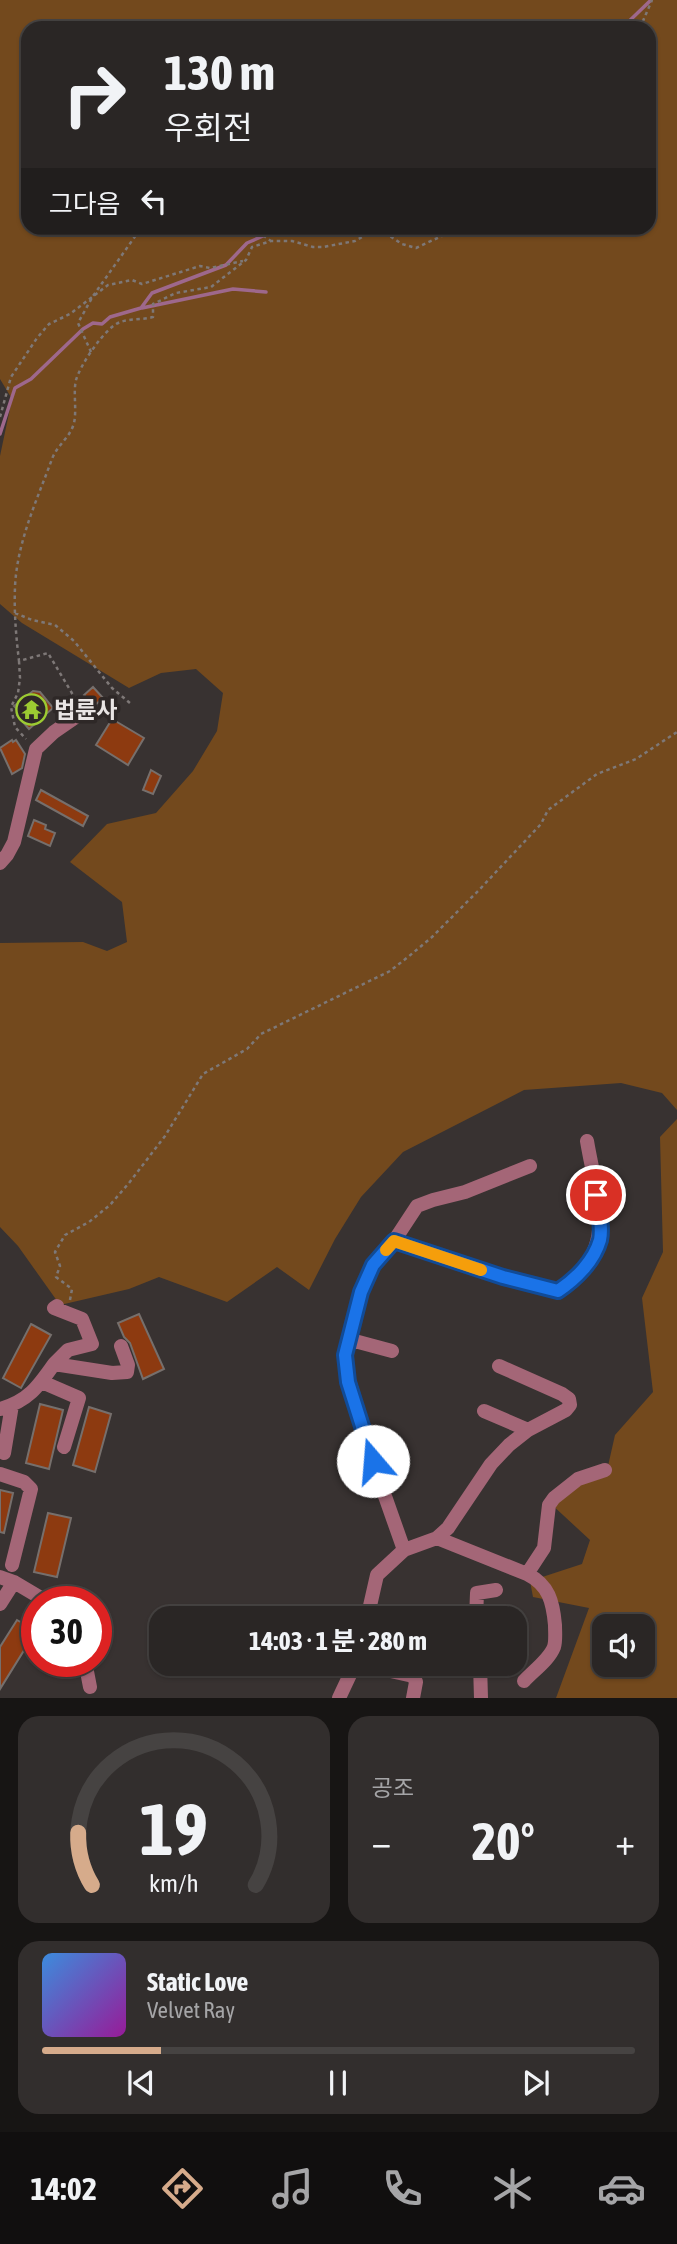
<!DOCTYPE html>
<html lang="ko">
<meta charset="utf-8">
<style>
:root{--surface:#2a2625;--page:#322e2d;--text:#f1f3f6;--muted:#a5a5a7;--line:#464342;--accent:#d6ab8b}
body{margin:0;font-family:"Asap Condensed","Noto Sans KR",sans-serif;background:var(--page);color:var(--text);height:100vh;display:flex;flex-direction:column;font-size:26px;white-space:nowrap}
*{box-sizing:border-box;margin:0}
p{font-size:23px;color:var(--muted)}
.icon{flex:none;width:38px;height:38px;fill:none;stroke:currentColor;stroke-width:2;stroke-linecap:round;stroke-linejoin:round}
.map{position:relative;height:1698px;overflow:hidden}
.drawer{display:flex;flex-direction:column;gap:18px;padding:18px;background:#171514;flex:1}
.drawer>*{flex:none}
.hud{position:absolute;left:21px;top:21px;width:635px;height:214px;border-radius:21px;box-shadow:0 2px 5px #0004,0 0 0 2px var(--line);background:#2a2625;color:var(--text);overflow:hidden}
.tools{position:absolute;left:592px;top:1614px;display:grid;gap:14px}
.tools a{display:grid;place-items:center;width:63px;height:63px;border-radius:14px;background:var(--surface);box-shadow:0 2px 5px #0004,0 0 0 2px var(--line);font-size:35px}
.speed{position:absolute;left:21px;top:1586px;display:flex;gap:14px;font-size:35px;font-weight:700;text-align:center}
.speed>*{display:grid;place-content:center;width:91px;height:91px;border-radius:50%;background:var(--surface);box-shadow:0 2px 5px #0004,0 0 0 2px var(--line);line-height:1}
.speed .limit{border:10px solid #d22;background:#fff;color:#111}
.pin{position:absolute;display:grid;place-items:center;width:60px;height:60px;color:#fff;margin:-30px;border:4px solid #fff;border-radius:50%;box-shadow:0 2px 7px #0007}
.me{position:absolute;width:77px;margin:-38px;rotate:342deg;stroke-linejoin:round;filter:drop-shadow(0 0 5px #0008)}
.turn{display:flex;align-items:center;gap:24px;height:147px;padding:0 28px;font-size:32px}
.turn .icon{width:91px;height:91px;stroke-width:2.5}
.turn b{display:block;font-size:49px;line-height:60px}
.then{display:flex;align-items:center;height:66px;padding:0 28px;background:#0003;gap:14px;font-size:26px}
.big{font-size:52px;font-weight:700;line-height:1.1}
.drawer .tile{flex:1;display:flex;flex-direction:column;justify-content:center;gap:10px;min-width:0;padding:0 24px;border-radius:21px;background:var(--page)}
.drawer .dial{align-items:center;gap:0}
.dial svg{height:182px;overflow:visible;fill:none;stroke:var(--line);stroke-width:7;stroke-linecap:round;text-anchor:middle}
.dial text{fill:var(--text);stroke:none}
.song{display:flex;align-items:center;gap:21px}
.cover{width:84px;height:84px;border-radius:10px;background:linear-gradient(135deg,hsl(210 70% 55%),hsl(300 70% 35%))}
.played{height:7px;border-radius:4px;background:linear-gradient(90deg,var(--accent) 20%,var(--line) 20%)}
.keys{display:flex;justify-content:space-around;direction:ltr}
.heat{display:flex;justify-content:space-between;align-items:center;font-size:38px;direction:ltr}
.drawer .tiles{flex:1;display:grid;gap:18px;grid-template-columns:1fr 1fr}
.tile:last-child{grid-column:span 2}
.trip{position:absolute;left:149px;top:1606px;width:378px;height:70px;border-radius:21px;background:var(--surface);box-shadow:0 2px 5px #0004,0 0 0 2px var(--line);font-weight:700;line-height:70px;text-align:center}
.tab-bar{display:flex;height:112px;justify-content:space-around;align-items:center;background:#110f0f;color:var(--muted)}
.tab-bar .icon{width:49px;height:49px}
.tab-bar .current{color:var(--accent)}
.tab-bar b{font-size:32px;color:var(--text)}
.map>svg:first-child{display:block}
.green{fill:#73491d;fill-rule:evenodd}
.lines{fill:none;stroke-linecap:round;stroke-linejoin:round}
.stream{stroke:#9e688c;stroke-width:3.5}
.building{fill:#8d3a10;stroke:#766f6c;stroke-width:2}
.path{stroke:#7e7877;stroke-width:2.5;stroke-dasharray:3.5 3.5;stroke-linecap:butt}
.minor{stroke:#a46677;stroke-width:14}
.route-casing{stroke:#114b97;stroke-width:18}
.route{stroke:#1a73e8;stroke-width:12}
.slow{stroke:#f59e0b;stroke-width:12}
.labels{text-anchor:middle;stroke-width:7;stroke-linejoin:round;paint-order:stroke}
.poi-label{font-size:23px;font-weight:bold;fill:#e9e5e4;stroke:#2e2827;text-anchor:start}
</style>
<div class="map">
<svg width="677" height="1698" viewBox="0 0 677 1698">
<rect width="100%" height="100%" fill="#383231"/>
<path class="green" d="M0,0H677V1110L662,1093L621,1083L524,1090L403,1152L361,1197L335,1239L309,1290L277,1267L227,1302L159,1277L129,1289L60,1305L18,1246L0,1227V943L83,942L107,951L127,942L122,902L70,862L107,824L156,813L193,771L217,731L223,693L196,669L161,673L129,688L22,623L0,604V456L12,399L0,379ZM28,28H649V228H28Z
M677,1119V1698H556L589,1608L533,1597L530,1581L582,1564L590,1540L550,1503L608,1466L615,1435L653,1392L642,1298L663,1252L660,1137ZM604,1626H642V1664H604Z"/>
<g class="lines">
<path class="stream" d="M622,28L651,0
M142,308L233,289L266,292
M0,434L15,388L31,379L83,329L93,323L102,324L110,317L141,308L152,293L226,265L247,243L279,229L287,228"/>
</g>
<path class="building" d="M93,687L103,698L94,706L84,695Z
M33,691L40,692L53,708L29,729L17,715L20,712L14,706Z
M112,719L144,738L128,765L96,745Z
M12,740L13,742L16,740L25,754L22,768L12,774L0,748Z
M151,770L161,776L153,794L143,790Z
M41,790L88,816L83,826L36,800Z
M34,820L46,825L45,829L55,833L50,846L28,836Z
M139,1314L164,1369L143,1379L130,1343L124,1337L118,1323Z
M31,1324L51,1335L21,1388L3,1378Z
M40,1404L63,1410L49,1469L26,1463Z
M89,1407L111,1414L95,1472L73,1465Z
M0,1490L13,1493L4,1533L0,1532Z
M48,1513L71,1518L57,1577L34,1572Z
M17,1620L36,1631L0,1689V1647Z"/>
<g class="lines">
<path class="path" d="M640,28L652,0
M263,228L264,236L271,241
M91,352L78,323L93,296L141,228
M0,417L11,377L37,338L49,324L70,314L108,285L132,280L142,284L200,266L210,268L243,261
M15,613L32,620L55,625L74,641L112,688L130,703
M19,661L20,678L18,693L11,707L15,727L26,739
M76,700L48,653L19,661C16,636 14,612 15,587C17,542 37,500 52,459C57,445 70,438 74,423C77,409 73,393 76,380C81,364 99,338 112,327C123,317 139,321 153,317V304L176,293L211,287L246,260L252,247L271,241H292L313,247H323L355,241L367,234L382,231L402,244L416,248L459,228
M70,1300L72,1289L56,1277L60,1266L55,1252L65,1235L89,1222L110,1205L129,1183L165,1136L203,1074L247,1049L261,1034L390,971L408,957L432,937L480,889L541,824L548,810L597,774L636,759L677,732"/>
<path class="minor" d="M0,863L7,855L14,842L36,749L54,732L83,712
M394,1241L503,1277L558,1291C620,1251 597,1201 587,1141
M351,1340L392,1351
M54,1364L68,1350L92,1344L82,1319L54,1308L57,1306
M42,1382L79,1398L64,1447
M0,1409C28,1401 38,1387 54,1364L112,1373L127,1372L128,1365L121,1346
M484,1411L528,1430
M4,1453L12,1405
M0,1474L24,1482L31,1489L12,1565
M437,1538L527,1574C549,1585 553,1602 555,1625C555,1632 556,1641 554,1647C549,1660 533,1671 524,1681
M404,1550L380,1482L345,1367V1355L361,1291L373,1265L394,1241L417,1206L433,1200L465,1192L530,1166
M527,1574L544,1548L549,1505L554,1498L578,1479L605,1470
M0,1577L14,1582L46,1601
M0,1604L14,1582
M367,1619L377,1575L404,1550L437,1538L448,1528L491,1464L509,1445L528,1430L566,1410L570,1405L569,1399L562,1394L499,1366
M476,1619L477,1593L496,1590
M85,1661L90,1687
M359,1664L413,1676L416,1682L413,1698
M480,1664L481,1698
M339,1698L355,1664"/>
</g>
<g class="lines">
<defs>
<path id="route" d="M373,1461L348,1382L345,1355L361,1292L373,1265L394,1241L503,1277L558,1291C576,1279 594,1261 600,1240C603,1226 598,1209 596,1195"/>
</defs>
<use href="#route" class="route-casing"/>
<use href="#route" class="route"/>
<path class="slow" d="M386,1250L394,1241L481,1270"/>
</g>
<defs>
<symbol id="temple-ring" viewBox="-11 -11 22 22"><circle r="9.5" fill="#2e2827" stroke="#9ccb32" stroke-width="1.5"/><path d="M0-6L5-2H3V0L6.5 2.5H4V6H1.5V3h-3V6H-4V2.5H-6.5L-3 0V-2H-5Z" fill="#9ccb32"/></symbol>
</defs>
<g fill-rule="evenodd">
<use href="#temple-ring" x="14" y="692" width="35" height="35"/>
</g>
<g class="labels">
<g class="poi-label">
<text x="54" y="718">법륜사</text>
</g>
</g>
</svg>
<div class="tools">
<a><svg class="icon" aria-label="sound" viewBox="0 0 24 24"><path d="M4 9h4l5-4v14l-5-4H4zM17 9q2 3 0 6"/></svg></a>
</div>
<div class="speed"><div class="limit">30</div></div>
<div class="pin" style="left:596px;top:1195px;background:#d93025"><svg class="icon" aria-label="arrive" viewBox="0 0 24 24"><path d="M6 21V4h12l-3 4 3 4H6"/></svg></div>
<svg class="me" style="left:373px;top:1461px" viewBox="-20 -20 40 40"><circle r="19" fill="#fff"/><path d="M0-13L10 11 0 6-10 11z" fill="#1a73e8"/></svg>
<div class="trip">14:03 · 1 분 · 280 m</div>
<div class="hud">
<div class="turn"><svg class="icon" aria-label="right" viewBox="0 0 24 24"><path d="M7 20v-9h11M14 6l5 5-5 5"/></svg><div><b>130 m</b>우회전</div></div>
<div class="then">그다음<svg class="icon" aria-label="left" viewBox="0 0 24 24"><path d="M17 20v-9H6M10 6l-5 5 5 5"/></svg></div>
</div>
</div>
<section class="drawer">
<div class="tiles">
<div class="tile dial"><svg viewBox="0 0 100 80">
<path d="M14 69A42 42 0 1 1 86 69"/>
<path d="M14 69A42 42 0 0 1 8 46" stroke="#d6ab8b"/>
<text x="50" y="56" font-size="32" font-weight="700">19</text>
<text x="50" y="72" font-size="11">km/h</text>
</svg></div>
<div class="tile"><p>공조</p>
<div class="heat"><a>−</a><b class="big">20°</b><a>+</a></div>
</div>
<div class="tile">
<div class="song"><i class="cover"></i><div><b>Static Love</b><p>Velvet Ray</p></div></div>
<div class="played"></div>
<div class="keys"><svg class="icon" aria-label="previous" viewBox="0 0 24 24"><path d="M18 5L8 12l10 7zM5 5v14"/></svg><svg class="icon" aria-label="pause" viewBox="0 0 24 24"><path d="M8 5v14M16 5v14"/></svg><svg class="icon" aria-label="next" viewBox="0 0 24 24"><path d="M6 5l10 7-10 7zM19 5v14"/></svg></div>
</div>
</div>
</section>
<nav class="tab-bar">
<b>14:02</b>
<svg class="icon current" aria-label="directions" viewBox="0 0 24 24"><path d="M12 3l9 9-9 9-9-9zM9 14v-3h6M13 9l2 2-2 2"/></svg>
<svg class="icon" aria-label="music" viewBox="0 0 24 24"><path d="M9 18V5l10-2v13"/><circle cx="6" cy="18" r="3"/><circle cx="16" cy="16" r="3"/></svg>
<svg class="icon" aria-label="phone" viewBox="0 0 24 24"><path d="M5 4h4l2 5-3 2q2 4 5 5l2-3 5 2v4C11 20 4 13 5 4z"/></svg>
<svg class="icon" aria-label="climate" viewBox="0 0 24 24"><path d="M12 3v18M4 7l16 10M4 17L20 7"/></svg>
<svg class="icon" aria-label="car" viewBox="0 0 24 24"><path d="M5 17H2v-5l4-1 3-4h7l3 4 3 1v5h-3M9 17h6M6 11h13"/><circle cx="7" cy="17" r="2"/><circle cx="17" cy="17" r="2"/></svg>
</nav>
